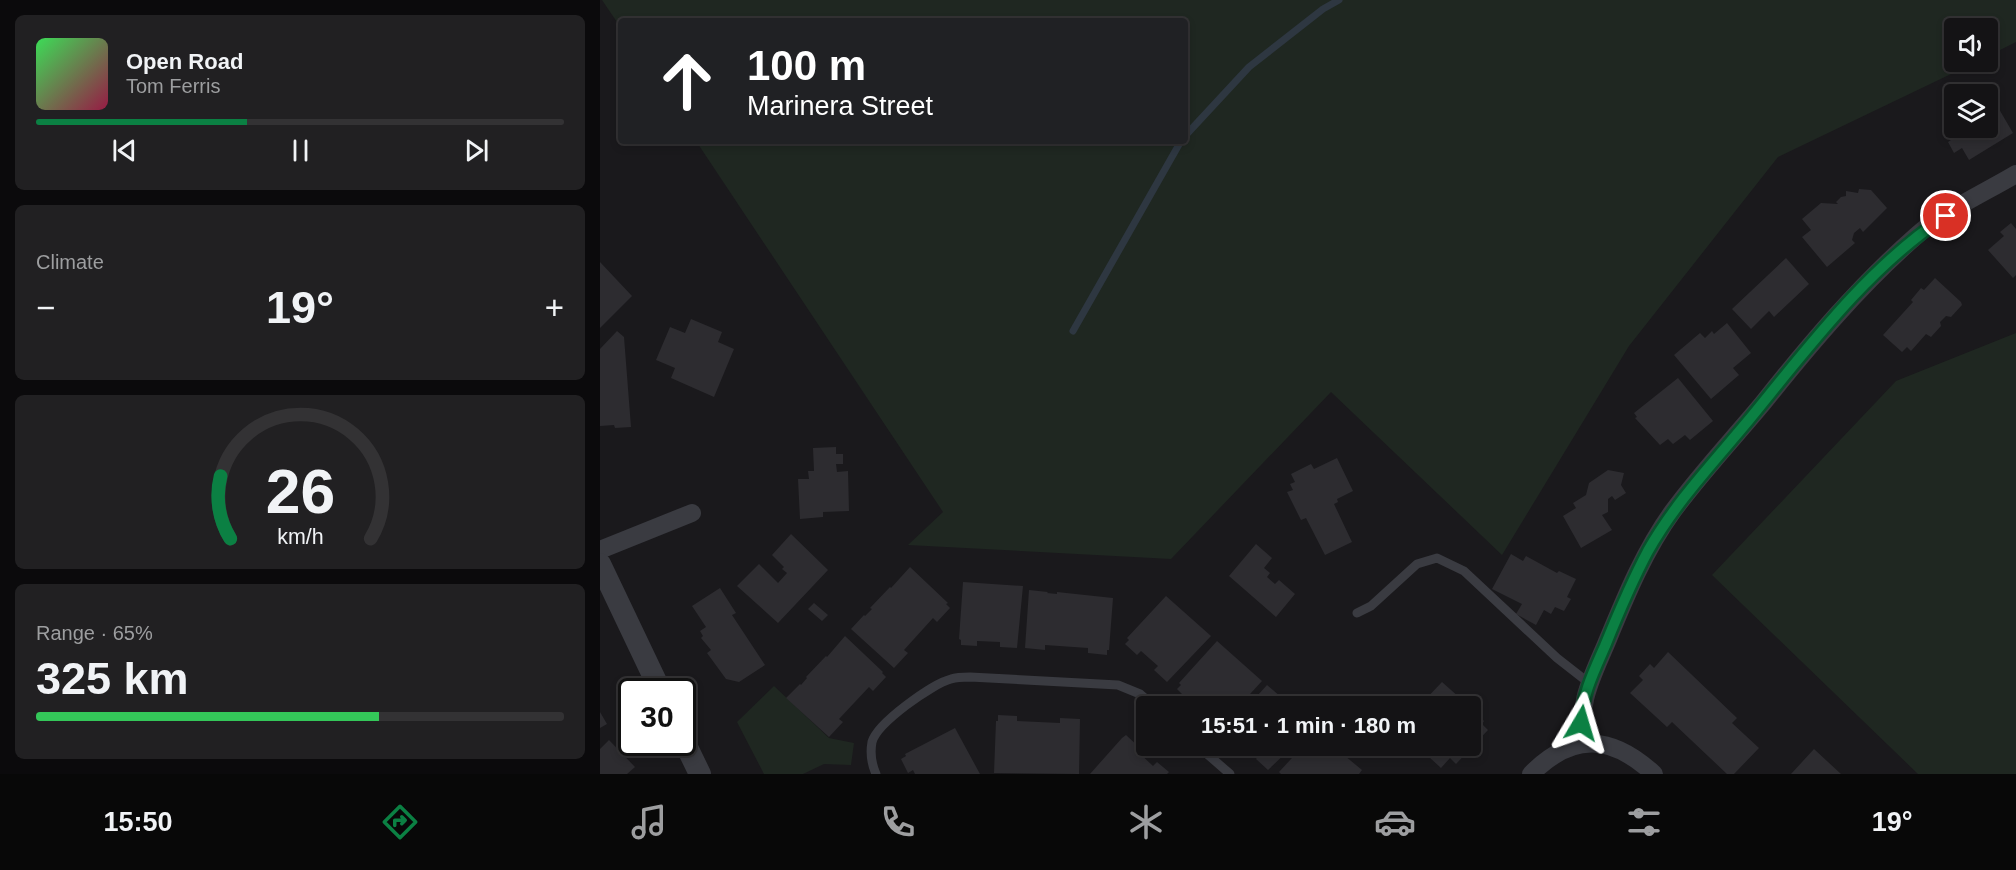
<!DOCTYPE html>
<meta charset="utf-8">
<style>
:root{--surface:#141315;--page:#212022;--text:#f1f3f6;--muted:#9d9ea0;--line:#333234;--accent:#0b8043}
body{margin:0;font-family:Arial,sans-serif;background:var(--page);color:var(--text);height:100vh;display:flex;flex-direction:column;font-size:22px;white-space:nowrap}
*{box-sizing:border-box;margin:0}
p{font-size:20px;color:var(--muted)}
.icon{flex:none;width:33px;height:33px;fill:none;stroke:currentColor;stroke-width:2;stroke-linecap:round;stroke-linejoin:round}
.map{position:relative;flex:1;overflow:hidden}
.side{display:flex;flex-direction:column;gap:15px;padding:15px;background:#0b0a0c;width:600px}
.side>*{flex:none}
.banner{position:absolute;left:18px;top:18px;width:570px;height:126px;border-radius:6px;box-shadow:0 3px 9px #0003,0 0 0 2px var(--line);background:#202124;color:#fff;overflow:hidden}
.controls{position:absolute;left:1344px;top:18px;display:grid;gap:12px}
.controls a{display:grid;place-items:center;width:54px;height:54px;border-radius:6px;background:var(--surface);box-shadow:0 3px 9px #0003,0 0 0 2px var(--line);font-size:30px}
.speed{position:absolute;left:18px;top:678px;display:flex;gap:12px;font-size:30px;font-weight:700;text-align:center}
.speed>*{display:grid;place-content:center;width:78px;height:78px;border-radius:50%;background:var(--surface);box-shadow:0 3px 9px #0003,0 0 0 2px var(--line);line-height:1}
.speed .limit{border:3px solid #111;border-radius:9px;background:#fff;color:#111}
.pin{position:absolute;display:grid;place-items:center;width:51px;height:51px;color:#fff;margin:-26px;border:3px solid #fff;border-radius:50%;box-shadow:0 2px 6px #0007}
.me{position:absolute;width:66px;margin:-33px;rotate:7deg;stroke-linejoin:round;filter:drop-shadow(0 0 4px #0008)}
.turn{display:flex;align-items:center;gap:21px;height:126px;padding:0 30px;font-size:27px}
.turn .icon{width:78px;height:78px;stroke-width:2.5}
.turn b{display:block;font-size:42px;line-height:51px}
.big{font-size:45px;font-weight:800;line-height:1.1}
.side .tile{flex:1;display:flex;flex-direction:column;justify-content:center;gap:9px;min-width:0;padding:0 21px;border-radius:9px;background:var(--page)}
.side .dial{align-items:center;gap:0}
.dial svg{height:156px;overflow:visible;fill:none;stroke:var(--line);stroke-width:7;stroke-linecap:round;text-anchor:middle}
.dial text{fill:var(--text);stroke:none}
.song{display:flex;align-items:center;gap:18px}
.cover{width:72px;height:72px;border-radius:9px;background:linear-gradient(135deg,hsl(130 70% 55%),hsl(340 70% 35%))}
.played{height:6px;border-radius:3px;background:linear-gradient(90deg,var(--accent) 40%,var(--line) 40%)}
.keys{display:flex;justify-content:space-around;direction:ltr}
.heat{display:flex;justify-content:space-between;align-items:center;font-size:33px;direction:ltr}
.charge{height:9px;border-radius:4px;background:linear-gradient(90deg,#34c759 65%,var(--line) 0)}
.trip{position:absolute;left:536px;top:696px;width:345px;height:60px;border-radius:6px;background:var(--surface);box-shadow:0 3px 9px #0003,0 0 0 2px var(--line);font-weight:800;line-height:60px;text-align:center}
.dock{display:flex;height:96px;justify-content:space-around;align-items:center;background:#080808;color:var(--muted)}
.dock .icon{width:42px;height:42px}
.dock .current{color:var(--accent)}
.dock b{font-size:27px;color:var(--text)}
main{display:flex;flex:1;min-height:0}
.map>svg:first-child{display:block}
.green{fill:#1f2721}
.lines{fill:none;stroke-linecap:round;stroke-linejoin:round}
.stream{stroke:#2e3741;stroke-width:7}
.building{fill:#2d2c30}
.service{stroke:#3a3b41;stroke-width:9}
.minor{stroke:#3a3b41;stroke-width:18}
.tertiary{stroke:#3a3b41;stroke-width:22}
.route-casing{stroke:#07532c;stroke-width:15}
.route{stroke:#0b8043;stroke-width:10}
</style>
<main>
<section class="side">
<div class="tile">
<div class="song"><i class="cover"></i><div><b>Open Road</b><p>Tom Ferris</p></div></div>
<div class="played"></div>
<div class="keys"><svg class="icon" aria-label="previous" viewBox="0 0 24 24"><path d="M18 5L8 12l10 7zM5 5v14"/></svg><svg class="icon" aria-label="pause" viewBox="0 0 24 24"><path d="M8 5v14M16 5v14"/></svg><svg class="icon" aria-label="next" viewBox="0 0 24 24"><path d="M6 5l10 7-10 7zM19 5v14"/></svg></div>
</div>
<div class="tile"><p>Climate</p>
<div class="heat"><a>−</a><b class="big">19°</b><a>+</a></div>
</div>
<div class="tile dial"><svg viewBox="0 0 100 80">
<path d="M14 69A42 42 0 1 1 86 69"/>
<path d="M14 69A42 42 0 0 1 9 37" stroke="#0b8043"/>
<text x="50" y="56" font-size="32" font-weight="700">26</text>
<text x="50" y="72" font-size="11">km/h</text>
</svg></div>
<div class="tile"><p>Range · 65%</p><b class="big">325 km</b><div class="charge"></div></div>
</section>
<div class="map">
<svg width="1416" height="774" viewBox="0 0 1416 774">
<rect width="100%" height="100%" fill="#1a191c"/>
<path class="green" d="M2,0H1416V42L1388,56V28H1354V62H1376L1178,157L1029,346L902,555L731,392L571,559L308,545L343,512L96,141H585V21H21V28Z
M1416,333V774H1318L1112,575L1296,381Z
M174,686L229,738L254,743L251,765L224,764L203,774H164L137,722Z"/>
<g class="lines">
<path class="stream" d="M585,136L649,67L723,9L739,0
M473,331L581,141"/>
</g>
<path class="building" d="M1399,109L1413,133L1369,160L1362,148L1354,153L1348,142L1363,132L1362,129L1365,128H1388V112L1390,115Z
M1259,189L1271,190L1287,208L1263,232L1260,228L1254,233L1252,240L1255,243L1227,267L1202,237L1211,230L1202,219L1221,203L1238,204L1236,202L1241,197L1246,196V191L1258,193Z
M1411,223L1416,229V275L1413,278L1388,250L1404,236L1400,232Z
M1186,258L1209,284L1174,317L1169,311L1151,329L1132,309Z
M0,262L32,296L0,328Z
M1335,278L1361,302L1362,305L1351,317L1346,316L1340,322L1341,326L1331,337L1326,334L1311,351L1307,347L1302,352L1283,335L1313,302L1311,300L1321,288L1324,290Z
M91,319L122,332L118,342L134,349L114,397L71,378L75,368L56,360L70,327L85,333Z
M1127,323L1151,353L1133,368L1139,375L1111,399L1074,355L1100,333L1105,338L1112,331L1114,334Z
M17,331L24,337L31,427L15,428L14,425L0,426V349Z
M1078,378L1113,421L1090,440L1085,435L1073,444L1068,439L1060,445L1035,418L1037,417L1034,413Z
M236,447V454H243V464H236L237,472L248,471L249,511L223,512V517L200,519L198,479H209L208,471H214L213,448Z
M737,458L753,491L737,499L738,502L734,504L752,542L725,555L706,518L701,520L687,492L693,490L690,484L695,482L691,474L711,464L714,469Z
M1008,470L1024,473L1021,485L1026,493L1015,500L1012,496L1008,499V512L1002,515L1012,530L981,548L963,516L976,508L973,503L986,495L989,483Z
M191,534L228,570L178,623L137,586L159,564L178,583L187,573L182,569L184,567L172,555Z
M656,544L672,558L664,568L670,573L667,577L675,584L679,580L695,594L676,617L629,576Z
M911,554L923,561L926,556L957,573L959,571L976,579L967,597L971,599L964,611L955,607L951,614L944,610L936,625L916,614L922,604L892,589Z
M310,567L348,603L346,604L350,608L337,622L333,618L304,650L308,653L294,668L251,629L264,615L265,616L272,609L270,608L290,587L291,588Z
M363,582L423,586L417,648L400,647V642L377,641V646L361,645V640L359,639Z
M120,588L136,613L132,615L165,665L139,682L126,679L107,653L111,650L101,638L103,636L100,631L106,627L92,606Z
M429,590L448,592L447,593L457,594V592L513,598L509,650H507V655L488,653V648L445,645V650L425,648Z
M566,596L611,636L567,682L554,670L558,666L541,651L537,655L525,644L529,640L527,638Z
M214,603L228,615L222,621L208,609Z
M245,636L283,672L282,673L286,677L273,691L269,687L239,719L243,722L229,737L186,698L200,684L201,685L207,678L206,677L226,656L227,657Z
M617,641L662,681L639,706H604L592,695L588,700L577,689L581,685L579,683Z
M1068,652L1137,718L1132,723L1159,748L1134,774H1127L1072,722L1067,727L1030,693L1043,680L1039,676L1050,664L1054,668Z
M842,682L869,706H808L816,699L821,704Z
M667,685L681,697L690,706H648Z
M870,708L884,721L882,724L888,730L856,764L850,758L841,768L817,746H870Z
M0,712L7,724L0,728Z
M398,715L417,716V721L460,723V718L480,719L479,774L394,773L396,721H398Z
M355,728L380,774H315L313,770L308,773L301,759L306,756L305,754Z
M526,735L539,747L536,750L553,766L557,762L569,772L567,774H490L522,738Z
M9,740L35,767L27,774H0V749Z
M649,746H693L668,770L656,759L659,755Z
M703,746H733L762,770L759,774H681L679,772Z
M1214,749L1241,774H1191Z"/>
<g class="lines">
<path class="service" d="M757,613L771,606L817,564L837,558L864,571L957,658L989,683
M598,746L630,774
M276,774C272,765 270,753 272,742C277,723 332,684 351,679C357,677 364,677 370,677L518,685L540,694L554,706"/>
<path class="minor" d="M0,550L92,513
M985,743C976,706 992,677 1006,644C1025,598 1044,551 1073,511C1101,473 1133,439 1163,403C1210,344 1259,286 1316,236C1344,211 1384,193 1416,174
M931,774C973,732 1012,735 1054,774"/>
<path class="tertiary" d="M0,564L61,692
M82,737L100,774"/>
</g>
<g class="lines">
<defs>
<path id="route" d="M981,723C982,695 994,671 1005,646C1018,614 1032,581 1048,551C1075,503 1113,463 1148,421C1207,349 1268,267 1346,216"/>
</defs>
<use href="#route" class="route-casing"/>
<use href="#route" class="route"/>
</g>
</svg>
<div class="controls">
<a><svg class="icon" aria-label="sound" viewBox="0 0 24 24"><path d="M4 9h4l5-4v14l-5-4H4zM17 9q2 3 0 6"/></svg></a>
<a><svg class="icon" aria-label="layers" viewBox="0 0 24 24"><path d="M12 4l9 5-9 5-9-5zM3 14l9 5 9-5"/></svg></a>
</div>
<div class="speed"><div class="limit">30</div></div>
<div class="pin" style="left:1346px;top:216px;background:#d93025"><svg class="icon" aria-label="arrive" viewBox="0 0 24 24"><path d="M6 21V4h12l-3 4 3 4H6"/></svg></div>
<svg class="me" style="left:981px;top:723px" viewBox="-20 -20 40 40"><path d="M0-17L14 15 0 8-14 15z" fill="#0b8043" stroke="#fff" stroke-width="4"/></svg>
<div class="trip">15:51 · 1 min · 180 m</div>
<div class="banner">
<div class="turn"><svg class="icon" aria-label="ahead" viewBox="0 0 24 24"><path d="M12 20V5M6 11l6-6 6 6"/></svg><div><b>100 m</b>Marinera Street</div></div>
</div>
</div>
</main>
<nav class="dock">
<b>15:50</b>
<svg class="icon current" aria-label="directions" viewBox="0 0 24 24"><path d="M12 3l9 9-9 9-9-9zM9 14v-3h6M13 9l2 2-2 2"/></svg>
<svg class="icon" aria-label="music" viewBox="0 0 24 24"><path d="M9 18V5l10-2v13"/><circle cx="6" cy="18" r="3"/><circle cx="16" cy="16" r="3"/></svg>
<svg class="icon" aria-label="phone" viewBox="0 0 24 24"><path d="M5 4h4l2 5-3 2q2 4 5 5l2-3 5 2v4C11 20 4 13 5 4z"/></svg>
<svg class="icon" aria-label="climate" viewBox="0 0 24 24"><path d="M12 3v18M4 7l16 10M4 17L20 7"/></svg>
<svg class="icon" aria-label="car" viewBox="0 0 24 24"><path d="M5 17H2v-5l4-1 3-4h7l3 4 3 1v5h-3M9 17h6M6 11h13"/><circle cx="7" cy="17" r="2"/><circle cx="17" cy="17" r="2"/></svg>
<svg class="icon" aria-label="filters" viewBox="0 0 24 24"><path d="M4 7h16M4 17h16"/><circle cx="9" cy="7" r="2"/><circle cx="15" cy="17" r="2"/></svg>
<b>19°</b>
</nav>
